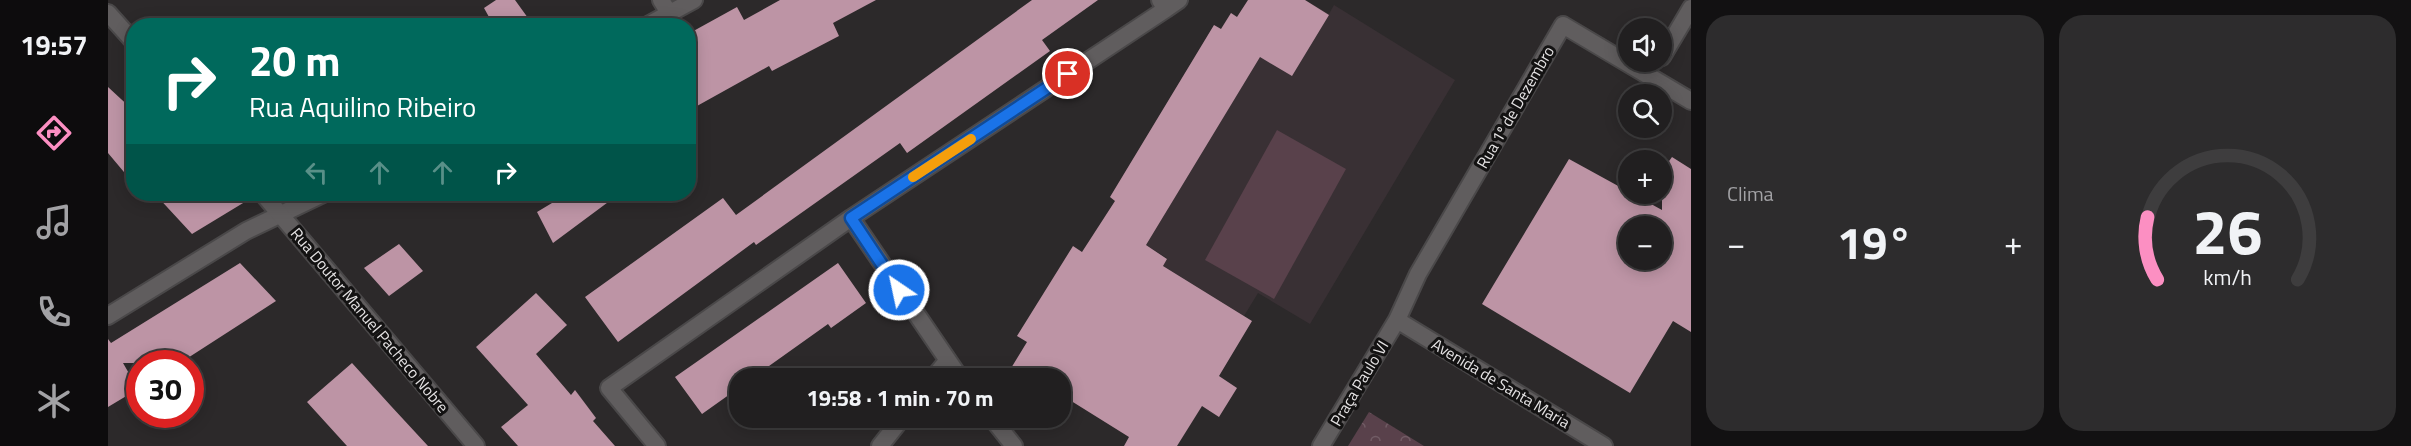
<!DOCTYPE html>
<html lang="pt">
<meta charset="utf-8">
<style>
:root{--surface:#211f20;--page:#2d2c2d;--text:#f1f3f6;--muted:#a2a2a5;--line:#3e3d3e;--accent:#fc8fc2}
body{margin:0;font-family:"Titillium Web",sans-serif;background:var(--page);color:var(--text);height:100vh;display:flex;flex-direction:column;font-size:22px;white-space:nowrap}
*{box-sizing:border-box;margin:0}
p{font-size:20px;color:var(--muted)}
.icon{flex:none;width:33px;height:33px;fill:none;stroke:currentColor;stroke-width:2;stroke-linecap:round;stroke-linejoin:round}
.map{position:relative;flex:1;overflow:hidden}
.side{display:flex;flex-direction:column;gap:15px;padding:15px;background:#121112;width:720px}
.side>*{flex:none}
.hud{position:absolute;left:18px;top:18px;width:570px;height:183px;border-radius:24px;box-shadow:0 3px 15px #0003,0 0 0 2px var(--line);background:#00695c;color:#fff;overflow:hidden}
.fabs{position:absolute;left:1510px;top:18px;display:grid;gap:12px}
.fabs a{display:grid;place-items:center;width:54px;height:54px;border-radius:50%;background:var(--surface);box-shadow:0 3px 15px #0003,0 0 0 2px var(--line);font-size:30px}
.speed{position:absolute;left:18px;top:350px;display:flex;gap:12px;font-size:30px;font-weight:700;text-align:center}
.speed>*{display:grid;place-content:center;width:78px;height:78px;border-radius:50%;background:var(--surface);box-shadow:0 3px 15px #0003,0 0 0 2px var(--line);line-height:1}
.speed .limit{border:9px solid #d22;background:#fff;color:#111}
.pin{position:absolute;display:grid;place-items:center;width:51px;height:51px;color:#fff;margin:-26px;border:3px solid #fff;border-radius:50%;box-shadow:0 2px 6px #0007}
.me{position:absolute;width:66px;margin:-33px;rotate:326deg;stroke-linejoin:round;filter:drop-shadow(0 0 4px #0008)}
.turn{display:flex;align-items:center;gap:21px;height:126px;padding:0 24px;font-size:27px}
.turn .icon{width:78px;height:78px;stroke-width:2.5}
.turn b{display:block;font-size:42px;line-height:51px}
.lanes{display:flex;align-items:center;height:57px;padding:0 24px;background:#0003;justify-content:center;gap:30px;direction:ltr}
.lanes .off{opacity:.35}
.big{font-size:45px;font-weight:700;line-height:1.1}
.side .widget{flex:1;display:flex;flex-direction:column;justify-content:center;gap:9px;min-width:0;padding:0 21px;border-radius:24px;background:var(--page)}
.side .dial{align-items:center;gap:0}
.dial svg{height:156px;overflow:visible;fill:none;stroke:var(--line);stroke-width:7;stroke-linecap:round;text-anchor:middle}
.dial text{fill:var(--text);stroke:none}
.heat{display:flex;justify-content:space-between;align-items:center;font-size:33px;direction:ltr}
.side .tiles{flex:1;display:grid;gap:15px;grid-template-columns:repeat(2,1fr)}
.trip{position:absolute;left:621px;top:368px;width:342px;height:60px;border-radius:24px;background:var(--surface);box-shadow:0 3px 15px #0003,0 0 0 2px var(--line);font-weight:700;line-height:60px;text-align:center}
main{display:flex;flex:1;min-height:0}
.tab-bar{display:flex;flex-direction:column;width:108px;justify-content:space-around;align-items:center;background:#0d0c0d;color:var(--muted)}
.tab-bar .icon{width:42px;height:42px}
.tab-bar .active{color:var(--accent)}
.tab-bar b{font-size:27px;color:var(--text)}
.map>svg:first-child{display:block}
.built{fill:#393034}
.park{fill:url(#park-crowns)}
.garden{fill:#59414b}
.building{fill:#bd94a5;fill-rule:evenodd}
.lines{fill:none;stroke-linecap:round;stroke-linejoin:round}
.minor-casing{stroke:#4a4849;stroke-width:20}
.tertiary-casing{stroke:#4a4849;stroke-width:20}
.minor{stroke:#605d5e;stroke-width:16}
.tertiary{stroke:#605d5e;stroke-width:16}
.route-casing{stroke:#114b97;stroke-width:15}
.route{stroke:#1a73e8;stroke-width:10}
.slow{stroke:#f59e0b;stroke-width:10}
.labels{text-anchor:middle;stroke-width:6;stroke-linejoin:round;paint-order:stroke}
.street-label{font-size:16px;fill:#e5e3e4;stroke:#131212}
</style>
<main>
<nav class="tab-bar">
<b>19:57</b>
<svg class="icon active" aria-label="directions" viewBox="0 0 24 24"><path d="M12 3l9 9-9 9-9-9zM9 14v-3h6M13 9l2 2-2 2"/></svg>
<svg class="icon" aria-label="music" viewBox="0 0 24 24"><path d="M9 18V5l10-2v13"/><circle cx="6" cy="18" r="3"/><circle cx="16" cy="16" r="3"/></svg>
<svg class="icon" aria-label="phone" viewBox="0 0 24 24"><path d="M5 4h4l2 5-3 2q2 4 5 5l2-3 5 2v4C11 20 4 13 5 4z"/></svg>
<svg class="icon" aria-label="climate" viewBox="0 0 24 24"><path d="M12 3v18M4 7l16 10M4 17L20 7"/></svg>
</nav>
<div class="map">
<svg width="1583" height="446" viewBox="0 0 1583 446">
<defs>
<pattern id="park-crowns" width="20" height="18" patternUnits="userSpaceOnUse" patternTransform="scale(1.5)"><rect width="20" height="18" fill="#59414b"/><path d="M2 6a3 3 0 1 1 6 0M12 15a3 3 0 1 1 6 0" fill="none" stroke="#715c65"/></pattern>
</defs>
<rect width="100%" height="100%" fill="#2c292a"/>
<path class="built" d="M1140,0H1197L1221,14L1226,5L1347,80L1202,324L1150,293L1136,316L1055,266L1059,258L996,219L1007,201L1002,197L1106,25L1113,29L1123,13L1129,17Z"/>
<path class="park" d="M1261,412L1316,446H1240Z"/>
<path class="garden" d="M1169,130L1238,169L1166,299L1097,260Z"/>
<path class="building" d="M388,0H407L420,18L405,26H386L376,8Z
M672,0H768L725,23L731,36L664,71L661,66L580,111V34L629,7L636,20Z
M924,0H990L934,40L942,51L799,153L792,143L648,245L646,242L510,342L477,297L615,198L628,215Z
M1140,0H1197L1221,15L1184,76L1152,57L1038,245L1059,259L1055,266L1144,321L1111,376L1129,388L1111,417L1094,406L1069,446H1016L1021,437L952,394V378H897L919,342L909,336L965,246L974,252L1007,201L1002,197L1106,25L1113,29L1123,13L1129,17Z
M0,87L26,111V184L0,153Z
M1564,157L1583,169V332L1565,321L1522,393L1374,304L1461,159L1554,210V171ZM1521,226H1554V260H1521Z
M47,194H145V197L84,234Z
M459,194H511L445,243L429,212Z
M291,244L315,271L281,296L256,268Z
M132,263L168,301L72,363H15L30,389L0,407V339L3,343Z
M730,263L758,303L723,328L720,324L644,378H632V387L594,414L567,377Z
M428,293L459,325L428,354L463,395L467,390L488,418L485,421L507,446H410L393,427L420,405L368,347Z
M244,363L283,406L320,446H239L199,402Z"/>
<g class="lines">
<defs>
<path id="minor" d="M553,0L561,13
M1058,9L1071,0
M538,26L586,0
M1554,57L1583,8
M0,316L138,231L215,194
M1289,320L1496,446
M825,378L839,361
M852,378L743,218L1058,9L1052,0
M883,417L906,446
M549,446L501,388L743,218
M772,446L795,417
M1213,446L1289,320L1310,274L1455,25L1583,101"/>
<path id="tertiary" d="M0,13L26,42
M155,194L368,446"/>
</defs>
<use href="#minor" class="minor-casing"/>
<use href="#tertiary" class="tertiary-casing"/>
<use href="#minor" class="minor"/>
<use href="#tertiary" class="tertiary"/>
</g>
<g class="lines">
<defs>
<path id="route" d="M791,290L743,218L960,74"/>
</defs>
<use href="#route" class="route-casing"/>
<use href="#route" class="route"/>
<path class="slow" d="M805,177L863,139"/>
</g>
<g class="labels">
<g class="street-label">
<text transform="translate(1407 107) rotate(-60)" y="6">Rua 1º de Dezembro</text>
<text transform="translate(262 320) rotate(50)" y="6">Rua Doutor Manuel Pacheco Nobre</text>
<text transform="translate(1251 383) rotate(-59)" y="6">Praça Paulo VI</text>
<text transform="translate(1393 383) rotate(31)" y="6">Avenida de Santa Maria</text>
</g>
</g>
</svg>
<div class="fabs">
<a><svg class="icon" aria-label="sound" viewBox="0 0 24 24"><path d="M4 9h4l5-4v14l-5-4H4zM17 9q2 3 0 6"/></svg></a>
<a><svg class="icon" aria-label="search" viewBox="0 0 24 24"><circle cx="10" cy="10" r="6"/><path d="M15 15l6 6"/></svg></a>
<a>+</a>
<a>−</a>
</div>
<div class="speed"><div class="limit">30</div></div>
<div class="pin" style="left:960px;top:74px;background:#d93025"><svg class="icon" aria-label="arrive" viewBox="0 0 24 24"><path d="M6 21V4h12l-3 4 3 4H6"/></svg></div>
<svg class="me" style="left:791px;top:290px" viewBox="-20 -20 40 40"><circle r="17" fill="#1a73e8" stroke="#fff" stroke-width="3"/><path d="M0-11L8 9 0 5-8 9z" fill="#fff"/></svg>
<div class="trip">19:58 · 1 min · 70 m</div>
<div class="hud">
<div class="turn"><svg class="icon" aria-label="right" viewBox="0 0 24 24"><path d="M7 20v-9h11M14 6l5 5-5 5"/></svg><div><b>20 m</b>Rua Aquilino Ribeiro</div></div>
<div class="lanes"><svg class="icon off" aria-label="left" viewBox="0 0 24 24"><path d="M17 20v-9H6M10 6l-5 5 5 5"/></svg><svg class="icon off" aria-label="ahead" viewBox="0 0 24 24"><path d="M12 20V5M6 11l6-6 6 6"/></svg><svg class="icon off" aria-label="ahead" viewBox="0 0 24 24"><path d="M12 20V5M6 11l6-6 6 6"/></svg><svg class="icon" aria-label="right" viewBox="0 0 24 24"><path d="M7 20v-9h11M14 6l5 5-5 5"/></svg></div>
</div>
</div>
<section class="side">
<div class="tiles">
<div class="widget"><p>Clima</p>
<div class="heat"><a>−</a><b class="big">19°</b><a>+</a></div>
</div>
<div class="widget dial"><svg viewBox="0 0 100 80">
<path d="M14 69A42 42 0 1 1 86 69"/>
<path d="M14 69A42 42 0 0 1 9 37" stroke="#fc8fc2"/>
<text x="50" y="56" font-size="32" font-weight="700">26</text>
<text x="50" y="72" font-size="11">km/h</text>
</svg></div>
</div>
</section>
</main>
